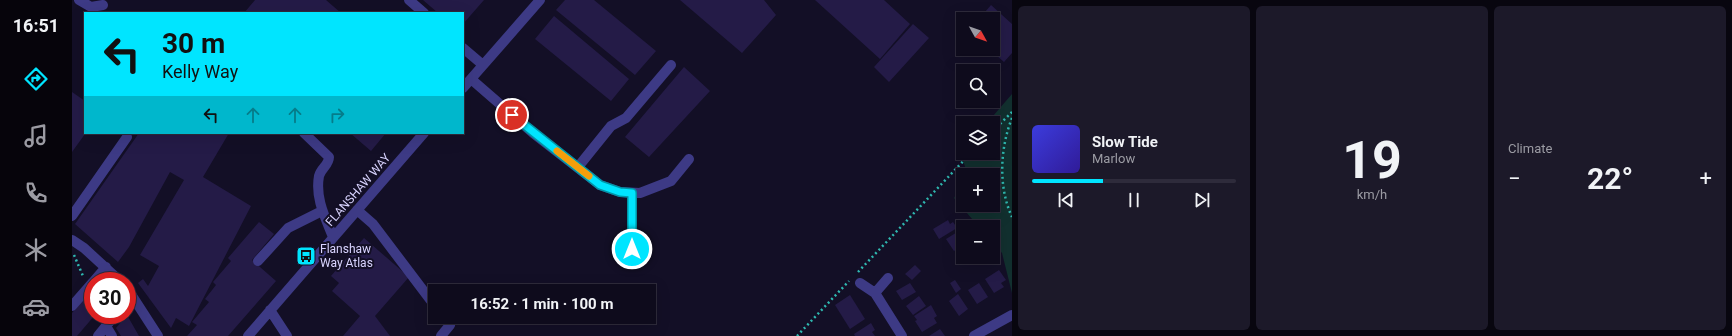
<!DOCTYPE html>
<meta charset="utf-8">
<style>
:root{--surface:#0e0b1c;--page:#1c1929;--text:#f1f3f6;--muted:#9b9ba3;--line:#2e2b3b;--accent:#00e5ff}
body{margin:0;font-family:Roboto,sans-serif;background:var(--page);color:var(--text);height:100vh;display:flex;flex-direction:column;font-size:15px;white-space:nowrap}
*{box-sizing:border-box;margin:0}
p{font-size:13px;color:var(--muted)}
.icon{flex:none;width:22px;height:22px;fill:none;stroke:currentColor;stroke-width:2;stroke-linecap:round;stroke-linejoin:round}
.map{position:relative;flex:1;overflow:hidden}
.side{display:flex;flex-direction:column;gap:6px;padding:6px;background:#08060f;width:720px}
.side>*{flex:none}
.top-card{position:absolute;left:12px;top:12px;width:380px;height:122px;border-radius:0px;box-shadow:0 4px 16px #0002,0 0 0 1px var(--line);background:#00e5ff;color:#111;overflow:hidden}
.needle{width:26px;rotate:130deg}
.tools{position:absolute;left:884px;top:12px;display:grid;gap:8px}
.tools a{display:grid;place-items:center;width:44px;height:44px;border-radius:0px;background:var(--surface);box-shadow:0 4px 16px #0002,0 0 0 1px var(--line);font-size:20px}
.speed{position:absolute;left:12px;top:272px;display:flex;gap:8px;font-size:20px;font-weight:700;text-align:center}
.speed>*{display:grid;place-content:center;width:52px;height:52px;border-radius:50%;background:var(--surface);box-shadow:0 4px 16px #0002,0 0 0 1px var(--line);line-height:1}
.speed .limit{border:6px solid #d22;background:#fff;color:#111}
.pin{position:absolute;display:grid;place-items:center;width:34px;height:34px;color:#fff;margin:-17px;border:2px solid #fff;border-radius:50%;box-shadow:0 1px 4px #0007}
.me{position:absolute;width:44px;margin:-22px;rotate:0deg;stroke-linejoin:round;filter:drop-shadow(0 0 3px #0008)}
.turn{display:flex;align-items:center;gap:14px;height:84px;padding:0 12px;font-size:18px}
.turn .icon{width:52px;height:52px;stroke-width:2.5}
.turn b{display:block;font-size:28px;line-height:34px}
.lanes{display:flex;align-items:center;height:38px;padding:0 12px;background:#0003;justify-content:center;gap:20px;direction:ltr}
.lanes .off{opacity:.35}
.big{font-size:30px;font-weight:700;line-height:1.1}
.side .widget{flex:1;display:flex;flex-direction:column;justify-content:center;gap:6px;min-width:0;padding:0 14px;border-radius:6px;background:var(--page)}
.side .dial{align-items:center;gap:0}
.dial b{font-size:52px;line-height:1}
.song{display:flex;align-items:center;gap:12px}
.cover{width:48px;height:48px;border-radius:6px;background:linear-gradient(135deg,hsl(240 70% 55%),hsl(250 70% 35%))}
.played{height:4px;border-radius:2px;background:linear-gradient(90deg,var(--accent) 35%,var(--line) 35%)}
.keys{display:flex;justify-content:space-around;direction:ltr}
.heat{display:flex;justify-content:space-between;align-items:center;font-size:22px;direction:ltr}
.side .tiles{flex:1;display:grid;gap:6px;grid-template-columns:repeat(3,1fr)}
.trip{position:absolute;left:356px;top:284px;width:228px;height:40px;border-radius:0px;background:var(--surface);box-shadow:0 4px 16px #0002,0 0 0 1px var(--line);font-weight:700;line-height:40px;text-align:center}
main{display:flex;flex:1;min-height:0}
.tabs{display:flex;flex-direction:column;width:72px;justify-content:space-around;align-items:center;background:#06040b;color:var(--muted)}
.tabs .icon{width:28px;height:28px}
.tabs .active{color:var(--accent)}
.tabs b{font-size:18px;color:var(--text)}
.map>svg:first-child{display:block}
.green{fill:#12302f}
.building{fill:#241b47}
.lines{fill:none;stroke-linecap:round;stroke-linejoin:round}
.path{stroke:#2fb8b0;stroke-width:2.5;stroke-dasharray:2 3;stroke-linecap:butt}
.minor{stroke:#3d3a85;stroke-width:10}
.route-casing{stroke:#0095a6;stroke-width:10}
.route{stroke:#00e5ff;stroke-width:7}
.slow{stroke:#f59e0b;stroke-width:7}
.labels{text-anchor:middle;stroke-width:4;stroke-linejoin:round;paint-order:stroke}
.street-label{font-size:12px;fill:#d9d4ff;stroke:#130f26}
.poi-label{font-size:12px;fill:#d9d4ff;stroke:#130f26;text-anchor:start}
</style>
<main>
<nav class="tabs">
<b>16:51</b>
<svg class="icon active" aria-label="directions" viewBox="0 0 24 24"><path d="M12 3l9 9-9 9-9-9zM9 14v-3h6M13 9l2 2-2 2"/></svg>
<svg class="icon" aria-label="music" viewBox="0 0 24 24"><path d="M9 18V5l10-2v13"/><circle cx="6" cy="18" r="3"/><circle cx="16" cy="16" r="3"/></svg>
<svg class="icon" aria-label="phone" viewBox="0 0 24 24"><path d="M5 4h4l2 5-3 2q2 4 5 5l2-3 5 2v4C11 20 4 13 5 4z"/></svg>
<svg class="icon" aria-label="climate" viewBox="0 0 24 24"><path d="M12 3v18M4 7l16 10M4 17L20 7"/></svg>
<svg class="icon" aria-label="car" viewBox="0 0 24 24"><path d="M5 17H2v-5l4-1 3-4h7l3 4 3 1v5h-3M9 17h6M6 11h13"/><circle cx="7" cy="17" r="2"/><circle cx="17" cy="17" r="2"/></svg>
</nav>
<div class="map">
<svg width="940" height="336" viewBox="0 0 940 336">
<rect width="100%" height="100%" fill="#130f26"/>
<path class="green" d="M940,94V293L930,253L921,243V227H907L882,198L891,183V205H921V175H896L889,155L891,152L921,153V123H915Z"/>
<path class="building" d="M183,0H254L269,13H172Z
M351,0H412L391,24V13H366Z
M493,0H522L584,51L563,75L484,10Z
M608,0H692L704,15L670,53Z
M743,0H812L838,24L808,59Z
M919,5L940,24V53L932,62L917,49H921V19H907Z
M482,16L557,79L539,101L463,39Z
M841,24L857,38L817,82L802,67Z
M612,67L638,91L577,157L553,137Z
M0,92L13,101V134L0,152Z
M67,133H157L131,177L179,206L117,326L104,318L99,328L66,283L71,279L76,286L87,266L68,255L112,180L98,172L57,247L46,262L3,224Z
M278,133H314L299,151Z
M876,220L878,224L881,222L885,228L867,239L861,229Z
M187,222L202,234L180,260L204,281L156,336H115L125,325L120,322L137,302L133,299L144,285L141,282L159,261L156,258Z
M887,231L891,237V245L882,251L874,239Z
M292,238L337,277L303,316L318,336H271L288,316L260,291L267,283L259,276Z
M891,249V257H904L891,265L884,254Z
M843,265L849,271L840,280L833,274Z
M927,270L934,280L929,283L932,287L922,293L913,279Z
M883,280L889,289L884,293L878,283Z
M838,283L844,292L830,300L824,291Z
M907,283L916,297L905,304L896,290Z
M21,288V315H23L5,336H0V313Z
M886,294L896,309L887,316L877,301Z
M778,295L793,319L778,329L763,305Z
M847,296L854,306L841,315L834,306Z
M859,305L865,316L862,318L865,323L850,332L843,321L845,320L842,316Z
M55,315L67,336H49L44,328Z
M799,323L803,330L800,332L803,336H783L782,334Z
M868,329L873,336H857Z"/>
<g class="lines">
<path class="path" d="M940,118C928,148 926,187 940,217
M921,131L940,112
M2,255L11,276
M786,272L899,153
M725,336L777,281"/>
<path class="minor" d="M7,0L19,7L31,5
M337,0L352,13
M391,48L411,65
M399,79L461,133L528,185L548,192L568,193L599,181L617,159
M391,88L468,0
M232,133L257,157C257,165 249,168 247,176C243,198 253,217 261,237
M506,167L539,126L554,118L599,65
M560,193V249
M285,210L301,224L363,306
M0,216L55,137
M0,240L12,248L48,281
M186,261L216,228L250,211
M22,281L34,267
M788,283L803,293L830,336
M55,288L86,336
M803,293L816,278
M0,306L21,282
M198,310L215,336
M34,326L40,336
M26,336L43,315
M176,336L352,133
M369,336L378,325L372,317
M902,336L940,315"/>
</g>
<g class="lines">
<defs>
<path id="route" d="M440,115L528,185L548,192L560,193V249"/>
</defs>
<use href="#route" class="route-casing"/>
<use href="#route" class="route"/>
<path class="slow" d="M485,151L517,176"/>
</g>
<defs>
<symbol id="bus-square" viewBox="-11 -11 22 22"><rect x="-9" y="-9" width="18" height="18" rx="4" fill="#00e5ff" stroke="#130f26"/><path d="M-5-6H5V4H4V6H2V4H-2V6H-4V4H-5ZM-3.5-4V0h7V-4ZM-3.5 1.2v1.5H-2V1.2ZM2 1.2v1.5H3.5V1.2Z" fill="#111"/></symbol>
</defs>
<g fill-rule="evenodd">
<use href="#bus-square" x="223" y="245" width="22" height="22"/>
</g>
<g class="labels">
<g class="street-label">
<text transform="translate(286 190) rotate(-49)" y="4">FLANSHAW WAY</text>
</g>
<g class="poi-label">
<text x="248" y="253">Flanshaw<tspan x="248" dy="14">Way Atlas</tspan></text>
</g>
</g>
</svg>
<div class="tools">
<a><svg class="needle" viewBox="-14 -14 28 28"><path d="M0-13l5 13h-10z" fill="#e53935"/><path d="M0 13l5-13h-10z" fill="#9b9ba3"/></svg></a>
<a><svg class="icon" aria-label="search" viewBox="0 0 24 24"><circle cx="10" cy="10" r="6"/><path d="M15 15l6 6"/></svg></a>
<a><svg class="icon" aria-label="layers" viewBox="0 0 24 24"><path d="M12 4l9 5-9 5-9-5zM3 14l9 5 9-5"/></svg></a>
<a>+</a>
<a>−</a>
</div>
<div class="speed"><div class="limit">30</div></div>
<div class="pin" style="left:440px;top:115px;background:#d93025"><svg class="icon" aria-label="arrive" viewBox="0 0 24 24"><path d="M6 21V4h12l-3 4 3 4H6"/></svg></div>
<svg class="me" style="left:560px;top:249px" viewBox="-20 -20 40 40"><circle r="17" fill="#00e5ff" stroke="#fff" stroke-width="3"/><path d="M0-11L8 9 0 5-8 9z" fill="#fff"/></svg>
<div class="trip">16:52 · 1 min · 100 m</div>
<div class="top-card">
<div class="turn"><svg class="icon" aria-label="left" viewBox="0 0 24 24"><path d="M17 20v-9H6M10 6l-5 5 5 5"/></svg><div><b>30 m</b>Kelly Way</div></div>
<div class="lanes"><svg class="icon" aria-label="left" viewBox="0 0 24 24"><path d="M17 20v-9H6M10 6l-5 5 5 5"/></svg><svg class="icon off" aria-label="ahead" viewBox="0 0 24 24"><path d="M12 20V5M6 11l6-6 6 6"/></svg><svg class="icon off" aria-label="ahead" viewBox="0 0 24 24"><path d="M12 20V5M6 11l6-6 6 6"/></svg><svg class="icon off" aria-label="right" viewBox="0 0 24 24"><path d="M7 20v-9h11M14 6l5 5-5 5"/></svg></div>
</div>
</div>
<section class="side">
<div class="tiles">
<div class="widget">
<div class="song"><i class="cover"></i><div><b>Slow Tide</b><p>Marlow</p></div></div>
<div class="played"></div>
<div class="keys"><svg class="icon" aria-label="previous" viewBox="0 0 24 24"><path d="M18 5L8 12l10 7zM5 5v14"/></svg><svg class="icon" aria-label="pause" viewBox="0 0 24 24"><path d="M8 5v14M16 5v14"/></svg><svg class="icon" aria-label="next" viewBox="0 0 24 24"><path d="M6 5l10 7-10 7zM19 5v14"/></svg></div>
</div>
<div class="widget dial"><b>19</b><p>km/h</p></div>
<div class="widget"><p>Climate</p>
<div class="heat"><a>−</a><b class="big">22°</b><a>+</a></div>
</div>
</div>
</section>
</main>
